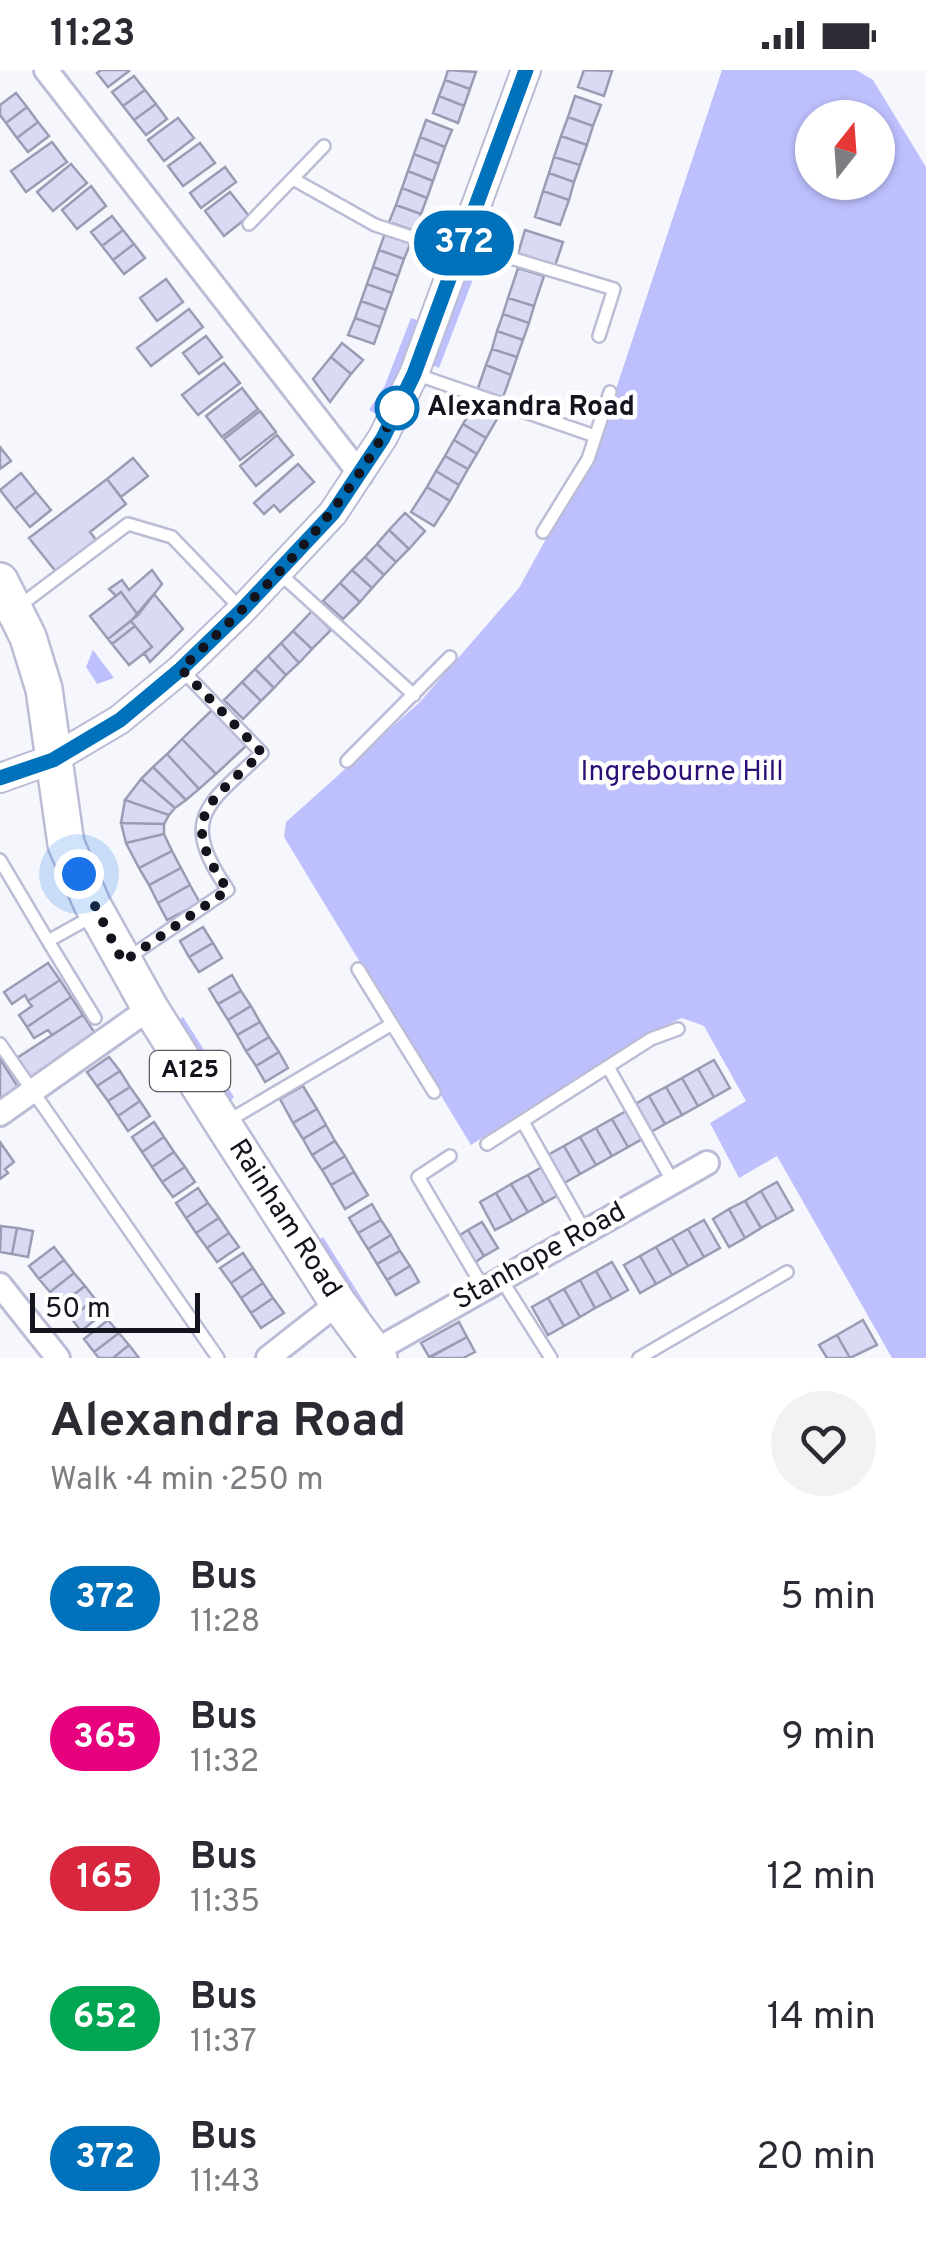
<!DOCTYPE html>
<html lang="en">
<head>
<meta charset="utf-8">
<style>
  body { margin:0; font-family:Overpass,sans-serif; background:#f2f2f3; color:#2b2b33; height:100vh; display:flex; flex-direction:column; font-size:38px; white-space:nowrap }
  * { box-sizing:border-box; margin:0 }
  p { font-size:32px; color:#7c7c81 }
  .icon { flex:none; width:55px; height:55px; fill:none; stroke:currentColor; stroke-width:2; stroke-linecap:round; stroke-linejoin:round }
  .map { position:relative; height:1288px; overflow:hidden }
  .side { display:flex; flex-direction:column; background:#fff; flex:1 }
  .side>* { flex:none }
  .badge { padding:0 20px; border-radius:32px; font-size:35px; line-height:65px }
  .needle { width:65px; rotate:17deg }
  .fabs { position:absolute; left:795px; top:30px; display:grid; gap:20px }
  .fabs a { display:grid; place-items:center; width:100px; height:100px; border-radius:50%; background:#fff; box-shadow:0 2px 8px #0004; font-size:50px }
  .scale { position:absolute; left:30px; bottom:25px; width:170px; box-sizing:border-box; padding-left:10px; border:5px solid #13141d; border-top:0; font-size:28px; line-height:35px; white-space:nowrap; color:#13141d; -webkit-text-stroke:8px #fff; paint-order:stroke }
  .you { position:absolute; width:50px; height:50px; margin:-25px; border:8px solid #fff; border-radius:50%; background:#1a73e8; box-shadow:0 0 0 15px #1a73e833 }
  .map>.badge { position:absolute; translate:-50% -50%; box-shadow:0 0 0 5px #fff }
  .round { display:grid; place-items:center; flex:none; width:105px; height:105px; border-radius:52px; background:#f2f2f3 }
  .overview { display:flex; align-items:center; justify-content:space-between; height:170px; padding:0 50px }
  h1 { font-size:48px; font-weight:700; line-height:75px }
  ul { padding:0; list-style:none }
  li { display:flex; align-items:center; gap:30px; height:140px; padding:0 50px }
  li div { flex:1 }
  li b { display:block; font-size:38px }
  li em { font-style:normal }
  li .badge { min-width:110px; font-weight:700; text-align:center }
  .status { display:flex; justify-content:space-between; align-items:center; height:70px; padding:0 50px; background:#fff; direction:ltr }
  .status svg { height:28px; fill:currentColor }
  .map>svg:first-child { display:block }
  .green { fill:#bdc0fd; fill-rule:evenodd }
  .building { fill:#d9daf4; stroke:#9a9cb4; stroke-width:2.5 }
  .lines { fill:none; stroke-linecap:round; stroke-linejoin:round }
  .service-casing { stroke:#bbbcd5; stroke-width:16 }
  .minor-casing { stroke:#bbbcd5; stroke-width:28 }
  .tertiary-casing { stroke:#bbbcd5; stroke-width:32 }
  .primary-casing { stroke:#bbbcd5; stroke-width:40 }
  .service { stroke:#fff; stroke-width:11 }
  .minor { stroke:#fff; stroke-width:22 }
  .tertiary { stroke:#fff; stroke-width:28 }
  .primary { stroke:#fff; stroke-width:35 }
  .line-casing { stroke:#fff; stroke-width:22 }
  .line { stroke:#0072bc; stroke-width:15 }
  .walk { stroke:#13141d; stroke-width:10; stroke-dasharray:0 18 }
  .stop-dot { fill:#fff; stroke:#0072bc; stroke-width:5 }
  .labels { text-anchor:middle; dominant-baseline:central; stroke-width:9; stroke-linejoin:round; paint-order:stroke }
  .shield { fill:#fff; stroke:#5a5a61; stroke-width:2.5 }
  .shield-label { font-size:25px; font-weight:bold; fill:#13141d }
  .stop-label { font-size:28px; font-weight:bold; fill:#13141d; stroke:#fff; text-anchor:start }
  .park-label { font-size:28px; fill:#290f76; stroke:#fff }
  .street-label { font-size:28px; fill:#13141d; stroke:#fff }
</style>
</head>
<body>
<div class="status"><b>11:23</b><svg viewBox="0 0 49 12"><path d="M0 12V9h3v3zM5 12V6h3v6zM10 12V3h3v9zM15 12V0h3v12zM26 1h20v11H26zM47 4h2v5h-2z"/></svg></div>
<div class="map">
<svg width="926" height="1288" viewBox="0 0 926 1288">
  <rect width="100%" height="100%" fill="#f6f7fc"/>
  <path class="green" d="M722,0H856L873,10L926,97V1288H892L777,1086L739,1108L710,1053L746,1031L704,956L682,948L648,963L471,1075L284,767L286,752L420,632L519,518L597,376ZM812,48H878V112H812Z
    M472,194L478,196L439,298L432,295Z
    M411,248L417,250L406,284L378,345L369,340L385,315Z
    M93,580L114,608L97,614L86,597Z
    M183,947L234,1027L231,1030L180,949Z
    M323,1167L369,1240L364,1243L318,1171Z"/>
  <path class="building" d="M101,0H128L129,1L108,17L97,3Z
    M448,0L476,2L470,19L445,10Z
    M584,0L612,1L604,26L578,17Z
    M134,6L145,20L123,36L112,22Z
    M445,10L470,19L464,36L439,26Z
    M145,20L156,34L134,50L123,36Z
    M16,23L27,37L6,53L0,45V35Z
    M439,26L464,36L458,53L433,43Z
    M575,26L601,35L593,56L568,47Z
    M156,34L167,49L146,65L134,50Z
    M27,37L38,52L17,68L6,53Z
    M568,47L593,56L587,75L561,66Z
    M178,48L194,68L164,91L148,70Z
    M426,50L452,60L445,77L420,67Z
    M38,52L49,66L28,82L17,68Z
    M561,66L587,75L580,95L554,87Z
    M420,67L445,77L439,94L414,84Z
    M52,72L67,92L26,122L11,101Z
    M200,73L215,93L183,116L168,96Z
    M414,84L439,94L433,111L408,101Z
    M554,87L580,95L574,112L549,103Z
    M71,94L87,113L53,141L37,122Z
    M225,97L236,112L201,138L190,123Z
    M408,101L433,111L427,128L402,118Z
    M549,103L574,112L569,130L543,121Z
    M91,116L106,136L77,159L62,140Z
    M402,118L427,128L421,144L396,135Z
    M543,121L569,130L560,155L535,147Z
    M230,122L249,146L224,166L205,141Z
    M396,135L421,144L415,161L389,152Z
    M112,146L123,160L102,176L91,162Z
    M123,160L134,174L113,190L102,176Z
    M525,160L563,172L554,199L517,187Z
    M385,163L411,172L404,189L379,180Z
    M134,174L145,188L124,204L113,190Z
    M379,180L404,189L398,206L373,197Z
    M373,197L398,206L392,223L367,214Z
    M518,198L544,206L534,236L508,228Z
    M166,209L183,232L157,251L140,228Z
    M367,214L392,223L386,240L361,231Z
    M508,228L534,236L529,253L503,244Z
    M361,231L386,240L380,257L355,248Z
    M189,239L203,257L151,296L137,278Z
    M503,244L529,253L523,270L497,261Z
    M355,248L380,257L374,274L348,265Z
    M497,261L523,270L517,287L492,279Z
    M206,266L222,287L199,304L183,283Z
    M342,273L363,290L351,304L331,287Z
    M492,279L517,287L511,305L486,295Z
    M331,287L351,304L330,332L313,309Z
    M224,293L240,313L198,345L182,325Z
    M486,295L511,305L502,330L477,321Z
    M242,318L258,339L222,367L206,346Z
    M477,331L500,344L486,368L463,354Z
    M260,341L276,362L240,390L224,369Z
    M463,354L486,368L477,384L454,370Z
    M277,365L293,385L256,416L240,396Z
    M454,370L477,384L468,399L445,386Z
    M0,377L11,391L0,399Z
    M445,386L468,399L459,415L436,401Z
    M133,388L148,406L121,427L107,409Z
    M298,394L314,412L280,442L274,435L264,444L254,433Z
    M436,401L459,415L450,431L427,417Z
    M21,403L36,422L15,439L0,420Z
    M107,409L126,434L90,462L97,471L57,503L29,468Z
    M427,417L450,431L434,456L411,442Z
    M36,422L51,440L30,457L15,439Z
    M405,443L425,461L409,479L389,460Z
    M389,460L409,479L396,492L377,474Z
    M377,474L396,492L384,505L365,487Z
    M365,487L384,505L372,518L352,500Z
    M152,500L162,514L138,545L121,522L116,526L109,519L122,510L129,520Z
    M352,500L372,518L360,532L340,513Z
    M340,513L360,532L343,549L323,531Z
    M121,522L138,545L108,569L90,546Z
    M154,524L183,559L150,592L144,583L152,577L131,551Z
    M312,541L331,560L312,579L293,561Z
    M131,551L135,556L112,574L108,569Z
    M135,556L152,577L129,595L112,574Z
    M293,561L312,579L299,593L281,573Z
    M281,573L299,593L286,605L268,586Z
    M268,586L286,605L274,618L255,599Z
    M255,599L274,618L261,631L242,612Z
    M242,612L261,631L243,649L224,630Z
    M212,640L247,675L216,704L182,669Z
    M182,669L216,704L199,719L167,684Z
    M167,684L199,719L186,730L153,697Z
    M153,697L186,730L175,738L141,709Z
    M141,709L175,738L169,745L125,730Z
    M125,730L169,745L164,754L121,753Z
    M121,753L164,754V764L126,773Z
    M164,764L172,781L139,798L126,773Z
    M172,781L181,798L149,815L139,798Z
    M181,798L190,815L158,833L149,815Z
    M190,815L200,833L167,850L158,833Z
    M203,857L213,873L189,887L180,871Z
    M213,873L222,888L199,902L189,887Z
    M48,893L60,910L28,931L25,925L12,934L4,922Z
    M232,905L241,921L218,934L209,919Z
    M60,910L71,927L27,957L19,945L32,936L28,931Z
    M241,921L251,936L228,950L218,934Z
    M71,927L83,945L52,965L48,960L34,968L27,957Z
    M251,936L260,952L237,965L228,950Z
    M83,945L96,965L31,1011L17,988Z
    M260,952L269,967L246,981L237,965Z
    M269,967L279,982L256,996L246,981Z
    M279,982L288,998L265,1012L256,996Z
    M109,987L120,1001L97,1016L87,1002Z
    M0,989L18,1017L0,1029Z
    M714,990L730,1018L714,1027L698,999Z
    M698,999L714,1027L698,1036L682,1008Z
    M120,1001L130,1017L108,1031L97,1016Z
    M682,1008L698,1036L682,1045L666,1017Z
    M303,1016L317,1039L293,1053L280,1029Z
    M130,1017L140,1031L118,1046L108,1031Z
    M666,1017L682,1045L665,1054L649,1026Z
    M649,1026L665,1054L649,1063L634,1035Z
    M140,1031L150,1046L128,1061L118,1046Z
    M317,1039L326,1055L303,1069L293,1053Z
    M628,1040L644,1068L628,1077L612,1049Z
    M612,1049L628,1077L612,1086L596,1058Z
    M154,1052L164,1067L142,1082L132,1067Z
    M326,1055L335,1071L312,1085L303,1069Z
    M596,1058L612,1086L596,1095L580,1067Z
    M164,1067L174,1082L152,1097L142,1082Z
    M580,1067L596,1095L580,1104L564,1076Z
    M335,1071L345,1086L322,1100L312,1085Z
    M0,1072L14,1092L5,1099L8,1103L0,1109Z
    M564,1076L580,1104L564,1113L548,1085Z
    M174,1082L185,1097L162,1112L152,1097Z
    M345,1086L354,1102L331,1115L322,1100Z
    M544,1096L560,1124L544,1133L528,1105Z
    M185,1097L195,1112L173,1127L162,1112Z
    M354,1102L368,1125L345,1139L331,1115Z
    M528,1105L544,1133L528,1142L511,1114Z
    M777,1112L793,1140L777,1149L761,1121Z
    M511,1114L528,1142L512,1151L496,1123Z
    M198,1118L208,1133L186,1148L176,1133Z
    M761,1121L777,1149L761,1158L745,1131Z
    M496,1123L512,1151L495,1160L480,1132Z
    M745,1131L761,1158L745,1168L729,1139Z
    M208,1133L219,1148L196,1163L186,1148Z
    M372,1134L381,1150L358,1163L349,1148Z
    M729,1139L745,1168L729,1177L713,1149Z
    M219,1148L229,1163L207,1178L196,1163Z
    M381,1150L391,1165L368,1179L358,1163Z
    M704,1150L720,1178L704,1187L688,1159Z
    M482,1152L498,1178L484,1186L468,1160Z
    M1,1156L17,1158L12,1184L0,1182Z
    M17,1158L33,1161L28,1187L12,1184Z
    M688,1159L704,1187L688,1196L672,1168Z
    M468,1160L484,1186L473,1194L457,1167Z
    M229,1163L239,1177L217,1192L207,1178Z
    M391,1165L400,1181L377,1194L368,1179Z
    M672,1168L688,1196L672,1205L656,1177Z
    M54,1177L64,1190L39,1209L29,1196Z
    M656,1177L672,1205L656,1214L640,1186Z
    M400,1181L410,1196L387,1210L377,1194Z
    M243,1183L253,1198L231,1213L220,1198Z
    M640,1186L656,1214L640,1223L624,1195Z
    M64,1190L74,1203L50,1222L39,1209Z
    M612,1192L628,1220L612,1229L596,1201Z
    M410,1196L419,1212L396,1225L387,1210Z
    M253,1198L263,1213L241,1228L231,1213Z
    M596,1201L612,1229L595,1238L580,1210Z
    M74,1203L85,1216L60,1235L50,1222Z
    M580,1210L595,1238L580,1247L564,1219Z
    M263,1213L273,1228L251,1243L241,1228Z
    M85,1216L95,1229L71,1248L60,1235Z
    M564,1219L580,1247L564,1256L548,1228Z
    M273,1228L284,1243L261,1258L251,1243Z
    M548,1228L564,1256L548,1265L532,1237Z
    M95,1229L105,1242L81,1261L71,1248Z
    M108,1250L119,1263L94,1282L84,1269Z
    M863,1250L877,1275L850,1288L837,1265Z
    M459,1252L467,1267L429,1287L421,1273Z
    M119,1263L129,1275L113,1288H99L94,1282Z
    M837,1265L850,1288H827L819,1275Z
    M467,1267L475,1282L463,1288H429Z
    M129,1275L139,1288H113Z"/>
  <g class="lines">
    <defs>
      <path id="service" d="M293,109L375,155L457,182
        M249,154L324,76
        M464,174L614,219L599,266
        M415,304L595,366
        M543,462L588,389L610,322
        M278,502L414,625
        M18,537L128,454L172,467L242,540
        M347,691L450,587
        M0,790L48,871L93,846
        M48,871L95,948
        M128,888L228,820C178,748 207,735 262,683L181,599
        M358,899L434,1022
        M0,974L218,1288
        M608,997L673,1112
        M228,1051L392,954
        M523,1052L585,1162
        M487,1074L651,969L678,959
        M450,1086L418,1107L484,1219
        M501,1209L551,1288
        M639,1288L787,1202"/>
      <path id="minor" d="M46,0L361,405
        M0,1044L150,938
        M0,1215L58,1288
        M373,1282L707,1093
        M268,1288L338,1233"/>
      <path id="tertiary" d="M0,708L53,689L119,650L181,599L242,540L333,443L383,367L414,304L526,0"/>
      <path id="primary" d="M0,511L28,567L44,619L66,774L92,834L150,938L223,1054L338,1233L379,1288"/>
    </defs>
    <use href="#service" class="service-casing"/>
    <use href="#minor" class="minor-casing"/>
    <use href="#tertiary" class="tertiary-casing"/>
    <use href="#primary" class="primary-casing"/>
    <use href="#service" class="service"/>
    <use href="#minor" class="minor"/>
    <use href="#tertiary" class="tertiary"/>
    <use href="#primary" class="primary"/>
  </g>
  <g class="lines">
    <defs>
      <path id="line" d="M0,708L53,690L120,650L181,599L242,540L333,443L383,368L414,304L526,0"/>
    </defs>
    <use href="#line" class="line-casing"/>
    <use href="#line" class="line"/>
    <path class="walk" d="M79,804L123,892L228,820C178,748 206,735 262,683L181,599C264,519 348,441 398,336L397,338"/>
  </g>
  <circle class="stop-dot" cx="397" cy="338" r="20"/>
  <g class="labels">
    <rect class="shield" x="150" y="981" width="80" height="40" rx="8"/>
    <g class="shield-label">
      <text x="190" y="1001">A125</text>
    </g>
    <g class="stop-label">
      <text x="427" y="338">Alexandra Road</text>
    </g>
    <g class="park-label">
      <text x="682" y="703">Ingrebourne Hill</text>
    </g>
    <g class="street-label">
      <text transform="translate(284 1149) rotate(57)">Rainham Road</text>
      <text transform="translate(540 1187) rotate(-29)">Stanhope Road</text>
    </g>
  </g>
</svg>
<div class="fabs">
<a><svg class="needle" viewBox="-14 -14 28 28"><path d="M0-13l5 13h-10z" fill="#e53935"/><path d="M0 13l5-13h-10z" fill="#7c7c81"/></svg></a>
</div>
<div class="scale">50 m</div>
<div class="you" style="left:79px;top:804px"></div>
<b class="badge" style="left:464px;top:173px;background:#0072bc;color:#fff">372</b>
</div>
<section class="side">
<div class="overview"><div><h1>Alexandra Road</h1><p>Walk · 4 min · 250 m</p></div><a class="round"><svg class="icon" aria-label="heart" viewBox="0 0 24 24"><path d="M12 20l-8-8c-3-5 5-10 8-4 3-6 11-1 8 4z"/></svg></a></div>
<ul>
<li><span class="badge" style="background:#0072bc;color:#fff">372</span><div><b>Bus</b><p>11:28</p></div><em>5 min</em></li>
<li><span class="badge" style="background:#e6007e;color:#fff">365</span><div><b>Bus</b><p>11:32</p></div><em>9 min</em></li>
<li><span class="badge" style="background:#d7263d;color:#fff">165</span><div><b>Bus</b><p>11:35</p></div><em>12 min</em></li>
<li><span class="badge" style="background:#00a651;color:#fff">652</span><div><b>Bus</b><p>11:37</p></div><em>14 min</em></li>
<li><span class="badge" style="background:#0072bc;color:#fff">372</span><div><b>Bus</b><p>11:43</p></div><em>20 min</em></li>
</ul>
</section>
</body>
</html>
